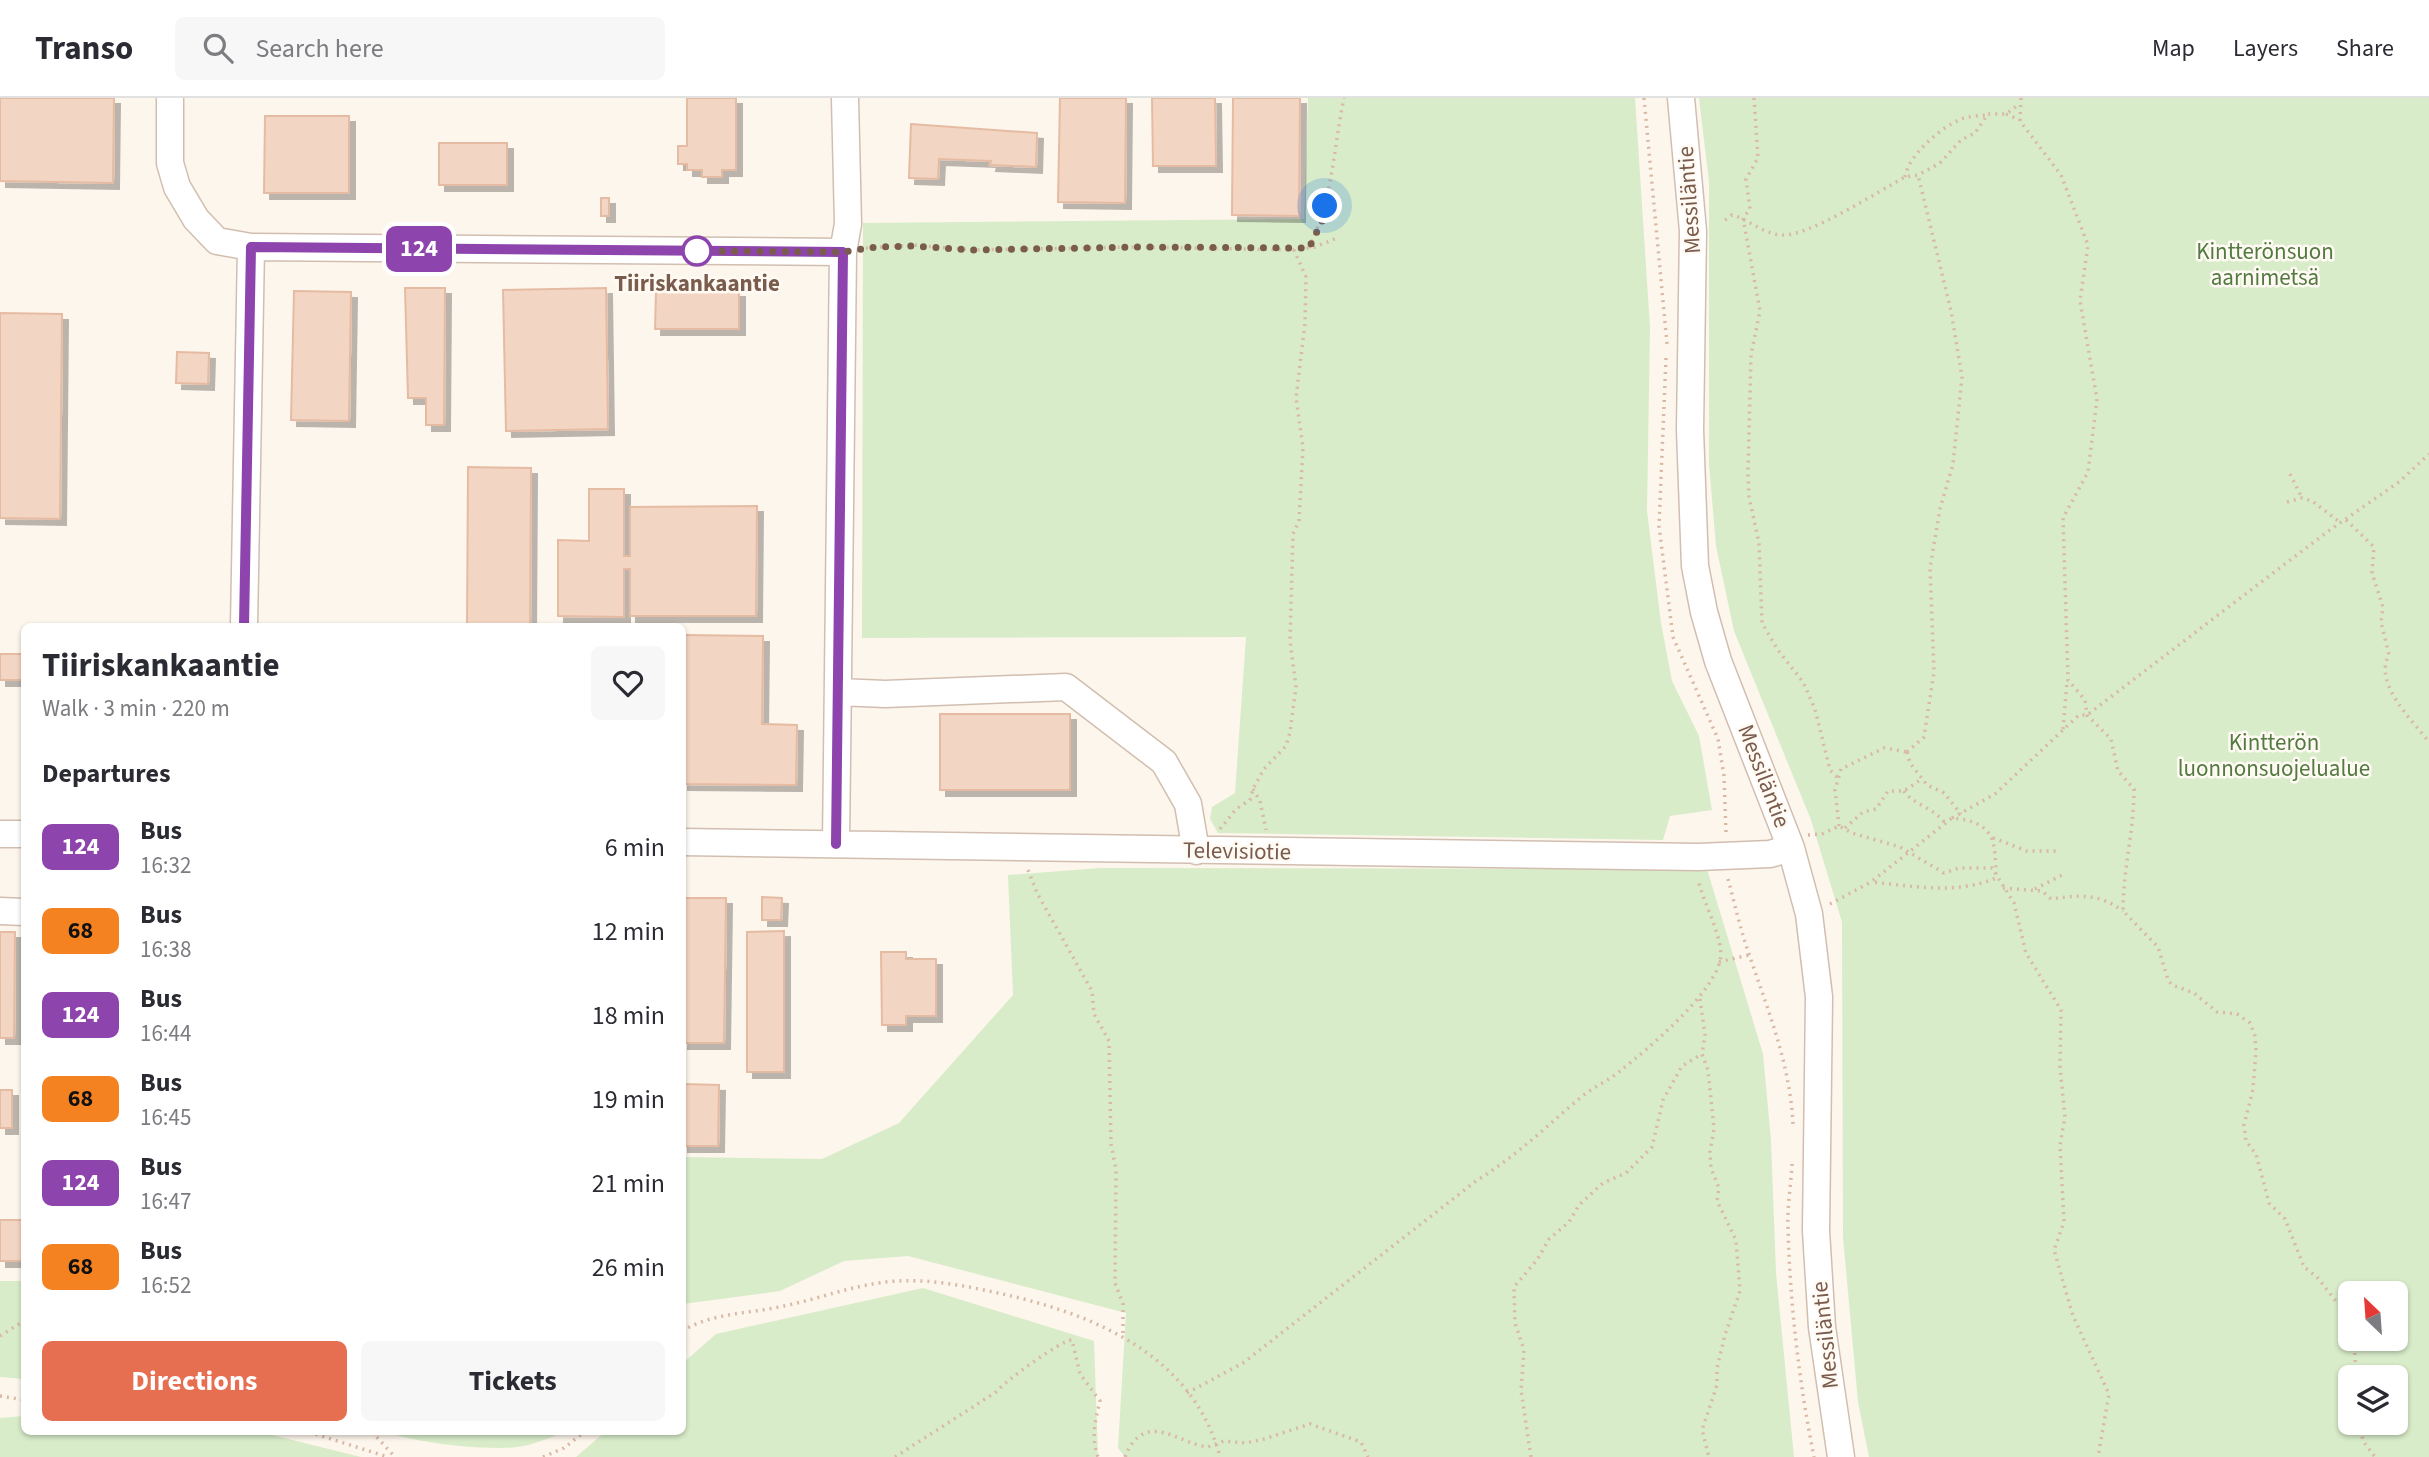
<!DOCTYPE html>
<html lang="en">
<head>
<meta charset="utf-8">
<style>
  body { margin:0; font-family:"Source Sans 3",sans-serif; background:#f7f7f7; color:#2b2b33; height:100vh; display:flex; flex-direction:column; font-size:26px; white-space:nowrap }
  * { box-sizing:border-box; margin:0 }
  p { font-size:23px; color:#7c7c81 }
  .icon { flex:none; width:38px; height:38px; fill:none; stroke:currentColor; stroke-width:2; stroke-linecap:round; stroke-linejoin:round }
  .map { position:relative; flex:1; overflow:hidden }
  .drawer { position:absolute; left:21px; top:525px; width:665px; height:812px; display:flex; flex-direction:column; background:#fff; border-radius:10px; box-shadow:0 2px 5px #0004 }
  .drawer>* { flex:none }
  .badge { padding:0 14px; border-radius:10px; font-size:24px; line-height:46px }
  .needle { width:46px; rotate:335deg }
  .fabs { position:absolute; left:2338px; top:1183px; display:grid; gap:14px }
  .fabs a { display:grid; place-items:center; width:70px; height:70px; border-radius:10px; background:#fff; box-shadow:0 2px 5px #0004; font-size:35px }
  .you { position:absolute; width:35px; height:35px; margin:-18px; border:5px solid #fff; border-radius:50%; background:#1a73e8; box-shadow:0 0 0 10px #1a73e833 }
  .map>.badge { position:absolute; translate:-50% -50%; box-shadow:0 0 0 4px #fff }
  h2 { padding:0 21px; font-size:26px; line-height:63px }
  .round { display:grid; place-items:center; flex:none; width:74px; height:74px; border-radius:10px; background:#f7f7f7 }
  .overview { display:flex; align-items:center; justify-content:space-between; height:119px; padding:0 21px }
  h1 { font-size:33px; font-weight:700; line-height:52px }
  .primary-button { display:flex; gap:14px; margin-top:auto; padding:14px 21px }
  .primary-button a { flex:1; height:80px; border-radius:10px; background:#e76f51; color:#fff; font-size:28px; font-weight:700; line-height:80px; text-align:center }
  .primary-button a+a { background:#f7f7f7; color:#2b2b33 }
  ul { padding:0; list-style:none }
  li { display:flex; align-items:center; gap:21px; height:84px; padding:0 21px }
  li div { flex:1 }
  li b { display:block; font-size:26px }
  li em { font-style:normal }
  li .badge { min-width:77px; font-weight:700; text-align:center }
  header { display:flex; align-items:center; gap:42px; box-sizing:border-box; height:98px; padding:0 35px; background:#fff; border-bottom:2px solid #e1e1e2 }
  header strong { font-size:33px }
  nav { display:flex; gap:38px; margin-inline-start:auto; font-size:24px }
  .search { width:490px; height:63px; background:#f7f7f7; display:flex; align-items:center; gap:18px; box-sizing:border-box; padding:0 24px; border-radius:10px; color:#7c7c81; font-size:26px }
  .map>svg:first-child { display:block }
  .green { fill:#d8ecc9; fill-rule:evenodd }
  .building { fill:#f3d5c3; stroke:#e6bba3; stroke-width:2; filter:url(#shadow) }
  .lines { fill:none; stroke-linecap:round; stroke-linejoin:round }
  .minor-casing { stroke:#d1beb0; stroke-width:29 }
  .path { stroke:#d9b8a5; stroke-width:3.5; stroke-dasharray:2 5; stroke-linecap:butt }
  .minor { stroke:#fff; stroke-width:26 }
  .line-casing { stroke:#fff; stroke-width:16 }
  .line { stroke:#8e44ad; stroke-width:10 }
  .walk { stroke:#7a5c4d; stroke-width:7; stroke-dasharray:0 12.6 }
  .stop-dot { fill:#fff; stroke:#8e44ad; stroke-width:3.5 }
  .labels { text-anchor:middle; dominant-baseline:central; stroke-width:5; stroke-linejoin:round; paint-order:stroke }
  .street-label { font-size:23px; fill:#7a5c4d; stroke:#fffaf3 }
  .park-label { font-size:23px; fill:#537a41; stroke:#fffaf3 }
  .stop-label { font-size:23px; font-weight:bold; fill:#7a5c4d; stroke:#fffaf3 }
</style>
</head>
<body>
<header>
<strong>Transo</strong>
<div class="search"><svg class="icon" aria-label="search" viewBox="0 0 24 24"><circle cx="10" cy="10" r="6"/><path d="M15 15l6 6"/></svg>Search here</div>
<nav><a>Map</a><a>Layers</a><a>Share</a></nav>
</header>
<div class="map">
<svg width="2429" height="1359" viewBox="0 0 2429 1359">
  <defs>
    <filter id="shadow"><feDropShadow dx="6" dy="6" stdDeviation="0" flood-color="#0004"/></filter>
  </defs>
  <rect width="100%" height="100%" fill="#fdf6ec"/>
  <path class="green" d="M1308,0H1635L1650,229L1647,413L1661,525L1672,583L1699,638L1712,712L1670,718L1663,742L1218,735L1210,721L1212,709L1235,695L1246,539L862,540L863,125L1304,121Z
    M1699,0H2429V1359H1869L1858,1304L1843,1139L1842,824L1811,722L1734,533L1716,448L1709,366V84ZM2350,1195H2396V1241H2350ZM2350,1279H2396V1325H2350Z
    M1100,770L1707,771L1763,956L1771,1042L1776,1175L1794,1359H1125L1118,1350L1126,1215L908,1158L844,1163L780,1193L683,1206L682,1059L822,1061L899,1025L1013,897L1008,777Z
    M0,1183H24V1281L0,1279Z
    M923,1190L1094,1243L1098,1359H576L605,1334H682L683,1265L716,1236Z
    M24,1318V1334H260L361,1359H0V1320Z
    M387,1334H566C553,1338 538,1345 524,1348C495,1354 414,1345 387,1334Z"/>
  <path class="building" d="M0,0H114L113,85L0,83Z
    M687,0H736V72H722V79H702V72H687V66H678V48H687Z
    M1060,0H1126L1125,105L1058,104Z
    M1152,0H1215L1216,68H1153Z
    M1233,0H1300L1299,118L1232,117Z
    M265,18H349V95H264Z
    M911,26L1037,35L1036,69L990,67L991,63L939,61L938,81L909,80Z
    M439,45H507V87H439Z
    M601,100H609V118H601Z
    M405,190H445L444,327H426V300H408Z
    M606,190L608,331L506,333L503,192Z
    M294,193L351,194L349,323L291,322Z
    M656,193H739V231H655Z
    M0,215L62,216L60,421L0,420Z
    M177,254L209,255L208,286L176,285Z
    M468,369L531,370L530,528H467Z
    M589,391H624V458H630V409L757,408L756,518H630V471H624V519L558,518V442L589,443Z
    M684,537L763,538L762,626L797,627L796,687L682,686Z
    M0,556H24V582H0Z
    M940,616H1070V692H940Z
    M762,799L782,800L781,822H762Z
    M682,800H726L724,945H682L685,857H682Z
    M784,833V974H747V834Z
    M0,834H15L14,940H0Z
    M881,854H906V861H936V918H906V927H882Z
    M682,986L719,987L718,1048H682Z
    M0,992H12V1030H0Z
    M0,1122H24V1163H0Z"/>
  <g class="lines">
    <defs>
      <path id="minor" d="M170,0V65L177,89L196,121L217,143L251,149
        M1681,0L1693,133L1690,332L1695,468L1704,514L1718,563L1791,750L1809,816L1819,899L1816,1133L1822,1229L1841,1359
        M843,154L848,126L845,0
        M244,528L251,149L843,154L836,746
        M839,594L885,596L1066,589L1164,664L1188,706L1196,753
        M0,736H24
        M682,744L1698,759L1770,756L1791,750
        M0,813L24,814"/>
    </defs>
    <use href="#minor" class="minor-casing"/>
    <path class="path" d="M1644,0L1667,246
      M1754,0L1758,60L1746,81L1750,111L1743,120L1760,213L1751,257L1748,374L1749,399L1759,445L1762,525L1778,552L1803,584L1815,611L1830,672L1838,680
      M2021,0L2020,23L2061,77L2088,147L2080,203L2097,301L2088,374L2063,420L2068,582L2085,602L2087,617L2111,641L2118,673L2134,691C2134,733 2123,772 2123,813L2158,849L2168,882L2172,887L2194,895L2217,914L2237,916L2250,925L2255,938L2256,954L2253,991L2244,1027L2246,1043L2256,1056L2269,1105L2285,1121L2304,1169L2317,1179L2339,1207L2350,1227
      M2006,16L2020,22
      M1905,79C1908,58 1939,31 1959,22C1967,18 1978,18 1987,17
      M1725,122L1732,117C1750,122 1763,136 1782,137C1808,139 1879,93 1905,79L1918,77L1940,65L1961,42L1975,35L1988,16H2006L2018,7
      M866,150L914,147L971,152L1139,149L1294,152L1315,149L1337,140
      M1309,150C1333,99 1333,53 1344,0
      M1666,260L1659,428L1673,539L1718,641L1724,678L1726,735
      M2290,376L2302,400
      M2287,404L2302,400L2312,403L2341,425
      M2346,422L2374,449L2372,475L2383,509L2381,524L2389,557C2373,585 2412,622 2429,644
      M2063,631L2067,584
      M1907,654L1924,639L1934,574L1930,470L1940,411L1953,366L1962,279L1951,213L1918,77
      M1907,654L1910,665L1927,687L1944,695L1961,716
      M1253,691L1260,703L1266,732
      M1904,693C1911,705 1934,710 1945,725
      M1952,720L1995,696L2079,617H2087L2327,434L2399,384L2429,356
      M1839,728L1835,692L1841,671L1884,650L1907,654
      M1845,730L1863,714L1876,711L1888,693H1904L1923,680
      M1220,731L1236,711L1250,702L1253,691L1264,671L1286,648L1290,634L1296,589L1290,543L1293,436L1299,423L1303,349L1296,300L1305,225L1306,179L1294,152
      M1808,737L1822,736L1839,728L1852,735L1900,749L1944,775L1959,770H1992L2014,805L2026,855L2061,912L2060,969L2065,1019L2060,1047L2064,1124L2054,1152L2073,1218L2109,1296L2098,1359
      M1993,740L2027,753H2057
      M1028,772L1037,795L1092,893L1094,916L1109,943L1111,1046L1116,1072L1115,1185L1123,1206V1237
      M1728,781C1735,807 1741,834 1750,859C1769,915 1790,967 1793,1026
      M2003,790L2042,793L2051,801C2080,797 2098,795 2123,813
      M2035,791L2066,775
      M1830,806L1871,784L1952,720C1996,724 1995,743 1996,780C1956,797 1913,788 1871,784
      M1719,864L1749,857
      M1700,901L1705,937L1702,956L1708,972L1714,1031L1710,1054L1711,1070L1719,1090L1717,1103L1736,1142L1740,1193L1725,1237L1717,1270V1287L1702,1332L1709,1359
      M1792,1066C1791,1087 1787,1109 1788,1130C1790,1206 1799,1284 1814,1359
      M682,1233C714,1214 749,1216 784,1208C823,1200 858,1185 898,1183C931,1181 966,1188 998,1195C1091,1215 1193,1256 1220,1359
      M0,1238L24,1223
      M2354,1241L2356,1279
      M1187,1295L1243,1265L1476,1083C1515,1059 1546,1029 1580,1000C1593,989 1608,983 1620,973C1649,950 1711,898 1720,863C1725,842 1703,805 1698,781
      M0,1298L24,1302
      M2360,1325L2363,1343L2375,1359
      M309,1334L388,1359
      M372,1334L395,1359
      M543,1359L564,1350L584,1334
      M895,1359L996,1294C1004,1284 1061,1242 1072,1242L1080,1276L1100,1303C1095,1323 1091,1339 1098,1359
      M1125,1359C1145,1310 1178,1346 1208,1349L1224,1343L1246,1345L1264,1341L1310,1326L1361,1344L1368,1359
      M1531,1359L1521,1292L1524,1252L1515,1225L1514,1189L1537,1162L1549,1141L1569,1124L1579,1107L1603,1085L1626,1075L1652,1049L1663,1002L1682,968L1702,956"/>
    <use href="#minor" class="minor"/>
  </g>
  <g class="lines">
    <defs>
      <path id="line" d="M244,528L251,149L843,154L836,746"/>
    </defs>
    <use href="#line" class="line-casing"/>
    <use href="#line" class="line"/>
    <path class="walk" d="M697,153L843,154L876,149L914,148L971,152L1139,149L1309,150L1324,119L1325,108"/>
  </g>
  <circle class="stop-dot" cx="697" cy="153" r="14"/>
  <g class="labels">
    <g class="street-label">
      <text transform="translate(1689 102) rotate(-94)">Messiläntie</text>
      <text transform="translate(1764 678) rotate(69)">Messiläntie</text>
      <text transform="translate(1237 753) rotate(1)">Televisiotie</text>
      <text transform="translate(1825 1237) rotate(-96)">Messiläntie</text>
    </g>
    <g class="park-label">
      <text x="2265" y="153">Kintterönsuon<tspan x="2265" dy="26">aarnimetsä</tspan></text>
      <text x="2274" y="644">Kintterön<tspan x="2274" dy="26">luonnonsuojelualue</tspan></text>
    </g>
    <g class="stop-label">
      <text x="697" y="185">Tiiriskankaantie</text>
    </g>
  </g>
</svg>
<div class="fabs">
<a><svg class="needle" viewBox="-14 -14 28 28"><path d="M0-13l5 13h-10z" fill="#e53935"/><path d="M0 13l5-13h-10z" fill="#7c7c81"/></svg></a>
<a><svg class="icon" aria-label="layers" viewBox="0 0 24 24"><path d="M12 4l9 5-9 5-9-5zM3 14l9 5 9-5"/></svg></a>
</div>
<div class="you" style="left:1325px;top:108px"></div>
<b class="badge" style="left:419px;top:151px;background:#8e44ad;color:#fff">124</b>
<section class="drawer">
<div class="overview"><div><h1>Tiiriskankaantie</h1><p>Walk · 3 min · 220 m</p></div><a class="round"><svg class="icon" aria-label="heart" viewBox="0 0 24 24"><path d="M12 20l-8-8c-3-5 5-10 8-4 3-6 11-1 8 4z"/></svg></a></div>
<h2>Departures</h2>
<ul>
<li><span class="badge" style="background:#8e44ad;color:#fff">124</span><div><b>Bus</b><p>16:32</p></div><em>6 min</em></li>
<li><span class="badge" style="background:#f58220;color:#111">68</span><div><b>Bus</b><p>16:38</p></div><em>12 min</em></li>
<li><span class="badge" style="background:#8e44ad;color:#fff">124</span><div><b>Bus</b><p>16:44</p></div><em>18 min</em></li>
<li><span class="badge" style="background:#f58220;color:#111">68</span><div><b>Bus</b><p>16:45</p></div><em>19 min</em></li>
<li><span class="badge" style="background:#8e44ad;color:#fff">124</span><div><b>Bus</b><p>16:47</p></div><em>21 min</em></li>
<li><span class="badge" style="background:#f58220;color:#111">68</span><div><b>Bus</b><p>16:52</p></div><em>26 min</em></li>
</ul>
<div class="primary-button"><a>Directions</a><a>Tickets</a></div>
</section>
</div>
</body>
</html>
